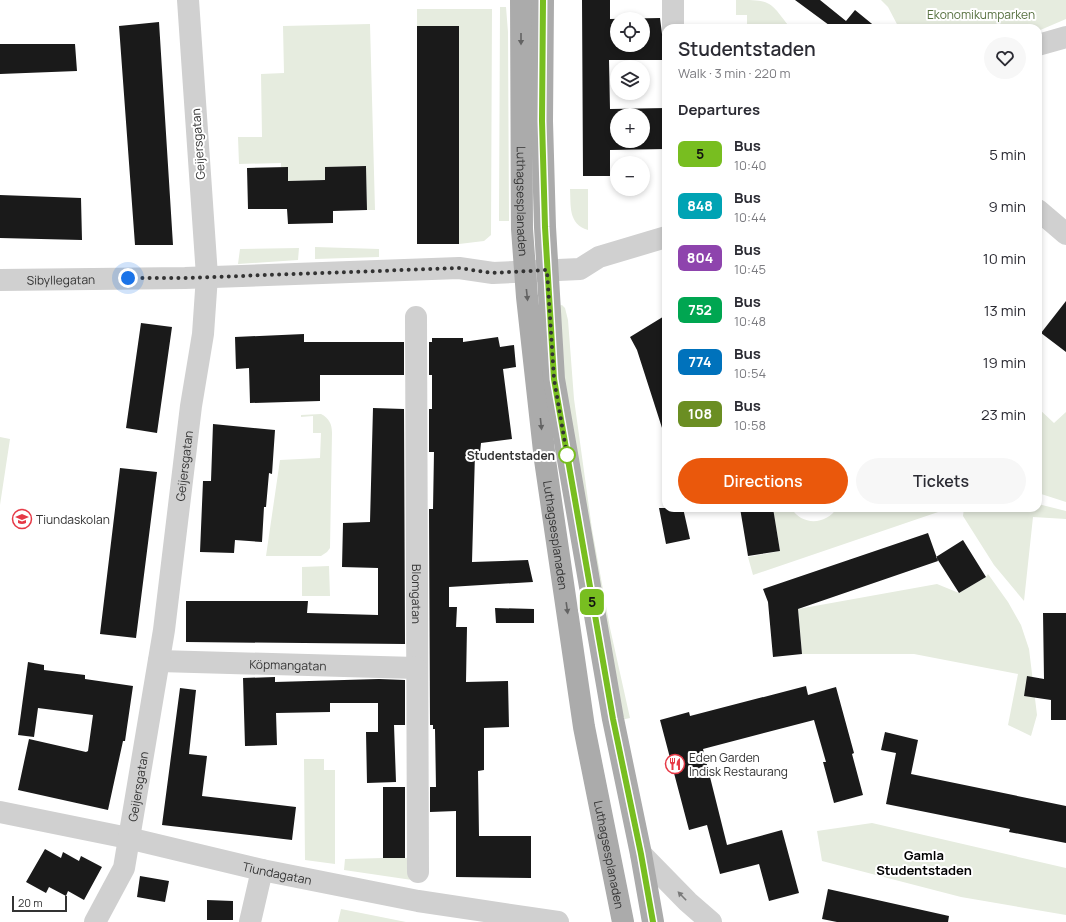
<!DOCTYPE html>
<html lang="en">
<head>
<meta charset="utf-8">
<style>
  body { margin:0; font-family:Manrope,sans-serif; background:#f7f7f7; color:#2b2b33; height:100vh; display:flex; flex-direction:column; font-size:15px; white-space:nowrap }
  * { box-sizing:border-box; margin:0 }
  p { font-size:13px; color:#7c7c81 }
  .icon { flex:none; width:22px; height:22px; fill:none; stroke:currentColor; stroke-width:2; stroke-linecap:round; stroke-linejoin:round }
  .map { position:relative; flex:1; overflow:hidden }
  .drawer { position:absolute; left:662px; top:24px; width:380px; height:488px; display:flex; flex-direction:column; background:#fff; border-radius:12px; box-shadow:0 2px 6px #0003 }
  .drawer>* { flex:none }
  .badge { padding:0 8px; border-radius:6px; font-size:14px; line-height:26px }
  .buttons { position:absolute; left:610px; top:12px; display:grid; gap:8px }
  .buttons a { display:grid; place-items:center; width:40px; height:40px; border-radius:50%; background:#fff; box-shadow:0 2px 6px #0003; font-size:20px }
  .scale { position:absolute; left:12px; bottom:10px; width:55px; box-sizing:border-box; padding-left:4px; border:2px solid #333; border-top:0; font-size:11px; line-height:14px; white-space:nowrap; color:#333; -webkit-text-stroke:3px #fff; paint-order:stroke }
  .you { position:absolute; width:20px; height:20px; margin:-10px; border:3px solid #fff; border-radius:50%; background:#1a73e8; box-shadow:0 0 0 6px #1a73e833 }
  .map>.badge { position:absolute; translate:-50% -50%; box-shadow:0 0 0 2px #fff }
  h2 { padding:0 16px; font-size:15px; line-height:36px }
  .round { display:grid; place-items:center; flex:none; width:42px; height:42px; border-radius:21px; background:#f7f7f7 }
  .headline { display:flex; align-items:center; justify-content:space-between; height:68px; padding:0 16px }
  h1 { font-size:19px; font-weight:600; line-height:30px }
  .button { display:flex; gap:8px; margin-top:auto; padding:8px 16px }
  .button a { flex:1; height:46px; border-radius:24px; background:#ea580c; color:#fff; font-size:16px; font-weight:600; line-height:46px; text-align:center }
  .button a+a { background:#f7f7f7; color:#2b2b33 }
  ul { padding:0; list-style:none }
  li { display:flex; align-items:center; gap:12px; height:52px; padding:0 16px }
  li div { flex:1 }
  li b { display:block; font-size:15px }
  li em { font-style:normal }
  li .badge { min-width:44px; font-weight:700; text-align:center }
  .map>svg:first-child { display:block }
  .green { fill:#e6ecdf }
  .building { fill:#1a1a1a; fill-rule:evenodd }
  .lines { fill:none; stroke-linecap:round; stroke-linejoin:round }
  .minor { stroke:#d0d0d0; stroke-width:22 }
  .major { stroke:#ababab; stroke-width:22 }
  .oneway { fill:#636363 }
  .oneway2 { fill:#7a7a7a }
  .line-casing { stroke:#fff; stroke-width:9 }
  .line { stroke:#78be20; stroke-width:6 }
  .walk { stroke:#333; stroke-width:4; stroke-dasharray:0 7.2 }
  .stop-dot { fill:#fff; stroke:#78be20; stroke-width:2 }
  .labels { text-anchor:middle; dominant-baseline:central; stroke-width:4; stroke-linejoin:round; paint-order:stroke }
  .park-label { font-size:12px; fill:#56703f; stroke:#fff }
  .street-label { font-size:12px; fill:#333; stroke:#fff }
  .stop-label { font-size:12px; font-weight:bold; fill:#333; stroke:#fff; text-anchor:end }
  .poi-label { font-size:12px; fill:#333; stroke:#fff; text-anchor:start }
  .neighbourhood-label { font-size:13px; font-weight:bold; fill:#000; stroke:#fff }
</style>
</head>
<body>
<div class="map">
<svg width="1066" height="922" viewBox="0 0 1066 922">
  <rect width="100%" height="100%" fill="#fff"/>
  <path class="green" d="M736,0C770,0 769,0 788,25L786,28H747V15H736Z
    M881,0H1066V19L1038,31V28H899L888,7Z
    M500,7H506L508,32L509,221H499Z
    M417,9H492L491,235L484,241L459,244V26H417Z
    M370,24L375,210H367L366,166L325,167V180L288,181V168H281V163L239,164L238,137H262L261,74L284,73L283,26Z
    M570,189H588V230C568,224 571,206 570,189Z
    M315,247L379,249V257L315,259Z
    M299,248L298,260L238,264L240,249Z
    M562,305L565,308L568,320L574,399L592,529L610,628L630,718L621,720L567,406L558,306Z
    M1038,408L1054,423L1066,412V502L1038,493Z
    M321,414C329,418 332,424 332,433L330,548L327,552L321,556H266L280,460L320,458L321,433H313V416L301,417V415Z
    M0,437L10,439L0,505Z
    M1038,504L1066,511V519L1033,517L1024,601L994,565L963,516L964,508H1038Z
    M773,508H791C802,526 826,525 837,508H946L944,510L753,575L748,557L780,551Z
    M329,566L330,596H302V567Z
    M988,574L1008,602L1021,625L1029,649L1037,715L1031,736L1008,725L1018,674L914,654H802L798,609L937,584L959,593L986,577Z
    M304,759H324V770H335V864L305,860Z
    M872,823L1066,868V915L961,897L822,861L817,831Z
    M383,858H414L412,880L344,870L345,859Z
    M341,909L406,922H338Z"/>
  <path class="building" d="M582,0H610V19L660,18L662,34L666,38V60H609L610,109L666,108V149L610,150V176H583ZM617,19H643V45H617ZM617,115H643V141H617Z
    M795,0H820L846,21L855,10L877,28H833Z
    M159,22L173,245H135L119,26Z
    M417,26H459V244H417Z
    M0,44H75L77,71L0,74Z
    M366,166L367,210L333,211V223L288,224L287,209H248L247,168L288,167V181L325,180V167Z
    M0,195L81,198L82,240L0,238Z
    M1066,301V352L1041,333Z
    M666,315V430L663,431L637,350L630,337Z
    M141,323L172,327L157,433L126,428Z
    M304,334V342H404V375H320V401L250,403L249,368L236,369L235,337Z
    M498,337L500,347L514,345L516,367L503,369L512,439L481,443L480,453H475L472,562L528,560L533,582L449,587V607H457L456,627H467L466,682L508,681L509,727L484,728V770L478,771L479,836H531V878L456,877V811L430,812V787H436L435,729H433V725H430L429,509H433L434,452H429V409H432V375H429V342H432V338H463V342Z
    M373,408L404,409L405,644L186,642V601H308L307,613L378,615V568L342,567L343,523L370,522Z
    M213,424L275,430L272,474L269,473L266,507H264L262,542L235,540L234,553L200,552L203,481H211Z
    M120,468L157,472L136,638L100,634Z
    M659,508H683L690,539L666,544Z
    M740,508H773L780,551L748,556Z
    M928,533L938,561L798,609L802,654L773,657L768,602L763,589Z
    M963,540L986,577L959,593L936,557Z
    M495,608L534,609V623H496Z
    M1043,613H1066V720H1051V700L1024,696L1027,676L1044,679Z
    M28,662L44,665V670L85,675V679L133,686L125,741H123L108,810L18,790L29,739L86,752L88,751L93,715L38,708L34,737L18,735Z
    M275,677V682L379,679L405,680V725H394L396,782L367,783L366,732H378V703H330V712L276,713L277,745L245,746L243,678Z
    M806,686L808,695L836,687L854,753L852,754L863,795L834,803L823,762H826L814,720L703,749L727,845L782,830L799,893L769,901L759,864L720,874L707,825L689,830L660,720L689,712L690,716Z
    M180,688L196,690L189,754L207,756L202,796L296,807L292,840L162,825Z
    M885,732L918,740L911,774L1066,806V843L1009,832L1010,829L886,804L896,753L881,750Z
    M383,787H405V858H383Z
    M45,849L61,858L63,852L79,861L81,856L102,867L84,900L68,891L66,896L49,887L46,893L26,882Z
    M140,876L169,881L165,902L137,897Z
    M828,889L949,916L948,922H837L822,919Z
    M207,900L233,901V920H207Z"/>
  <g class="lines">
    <g class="minor">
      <path d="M673,28V0"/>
      <path d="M1038,45L1066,37"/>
      <path d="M1038,210L1066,234"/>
      <path id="s1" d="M0,280L185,278L459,268L493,273L580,269L599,257L666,237"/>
      <path id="s2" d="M416,317L418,872"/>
      <path id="s3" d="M159,661L416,668"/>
      <path id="s4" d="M0,812L128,838L262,870L418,901L558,922"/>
      <path d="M641,854L688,902L711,922"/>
      <path id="s5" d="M95,922L124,868L164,630L191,406L203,334L207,276L188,0"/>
      <path d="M250,922L262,870"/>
    </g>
    <g class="major">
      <path id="s6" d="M521,0L522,229L527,297L545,460L584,727L623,922"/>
      <path d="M543,0L542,121L545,227L554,379L613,719L641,854L653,922"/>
    </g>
  </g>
  <defs><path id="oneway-solid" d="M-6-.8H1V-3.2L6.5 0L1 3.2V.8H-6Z"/></defs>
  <g class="oneway">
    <use href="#oneway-solid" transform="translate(521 39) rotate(90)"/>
    <use href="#oneway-solid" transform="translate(527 295) rotate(84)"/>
    <use href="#oneway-solid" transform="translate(541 424) rotate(84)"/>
    <use href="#oneway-solid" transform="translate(567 608) rotate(82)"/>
  </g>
  <use class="oneway2" href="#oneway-solid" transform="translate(682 896) rotate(-134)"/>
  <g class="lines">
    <defs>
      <path id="line" d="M543,0L542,121L545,227L554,379L613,719L641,854L653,922"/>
    </defs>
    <use href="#line" class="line-casing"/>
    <use href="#line" class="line"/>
    <path class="walk" d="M128,278H185L459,268L492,273L547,270L554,379L567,455"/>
  </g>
  <defs>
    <symbol id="school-ring" viewBox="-11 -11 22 22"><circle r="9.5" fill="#fff" stroke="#e63946" stroke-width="1.5"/><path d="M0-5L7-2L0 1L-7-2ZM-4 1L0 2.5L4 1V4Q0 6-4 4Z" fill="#e63946"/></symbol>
    <symbol id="restaurant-ring" viewBox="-11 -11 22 22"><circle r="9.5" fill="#fff" stroke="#e63946" stroke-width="1.5"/><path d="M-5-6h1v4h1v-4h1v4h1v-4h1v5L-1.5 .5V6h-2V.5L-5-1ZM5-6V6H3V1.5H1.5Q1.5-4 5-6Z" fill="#e63946"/></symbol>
  </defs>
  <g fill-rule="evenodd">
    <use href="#school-ring" x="11" y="508" width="22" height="22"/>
    <use href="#restaurant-ring" x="664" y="753" width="22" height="22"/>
  </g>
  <circle class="stop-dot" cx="567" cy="455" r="8"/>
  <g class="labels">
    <g class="park-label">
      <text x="981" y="14">Ekonomikumparken</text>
    </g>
    <g class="street-label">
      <text transform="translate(198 144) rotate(-94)">Geijersgatan</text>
      <text stroke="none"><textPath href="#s6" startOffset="201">Luthagsesplanaden</textPath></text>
      <text stroke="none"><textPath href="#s1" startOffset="61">Sibyllegatan</textPath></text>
      <text stroke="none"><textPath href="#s5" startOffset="468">Geijersgatan</textPath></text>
      <text stroke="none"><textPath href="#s6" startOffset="537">Luthagsesplanaden</textPath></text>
      <text stroke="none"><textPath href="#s2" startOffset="277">Blomgatan</textPath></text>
      <text stroke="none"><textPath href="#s3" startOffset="129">Köpmangatan</textPath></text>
      <text stroke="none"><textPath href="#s5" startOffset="144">Geijersgatan</textPath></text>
      <text stroke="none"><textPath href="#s6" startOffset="861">Luthagsesplanaden</textPath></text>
      <text stroke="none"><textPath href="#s4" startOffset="284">Tiundagatan</textPath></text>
    </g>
    <g class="stop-label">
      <text x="555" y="455">Studentstaden</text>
    </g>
    <g class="poi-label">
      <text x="36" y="519">Tiundaskolan</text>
      <text x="689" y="757">Eden Garden<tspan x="689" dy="14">Indisk Restaurang</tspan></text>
    </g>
    <g class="neighbourhood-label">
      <text x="924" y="855">Gamla<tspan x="924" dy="15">Studentstaden</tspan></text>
    </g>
  </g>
</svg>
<div class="buttons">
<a><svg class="icon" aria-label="locate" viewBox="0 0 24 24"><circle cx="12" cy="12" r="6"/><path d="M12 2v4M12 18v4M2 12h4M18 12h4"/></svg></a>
<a><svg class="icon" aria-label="layers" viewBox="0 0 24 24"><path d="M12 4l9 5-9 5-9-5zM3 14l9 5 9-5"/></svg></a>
<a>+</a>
<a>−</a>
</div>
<div class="scale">20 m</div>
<div class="you" style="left:128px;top:278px"></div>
<b class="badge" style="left:592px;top:602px;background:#78be20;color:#111">5</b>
<section class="drawer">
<div class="headline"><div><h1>Studentstaden</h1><p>Walk · 3 min · 220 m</p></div><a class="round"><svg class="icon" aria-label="heart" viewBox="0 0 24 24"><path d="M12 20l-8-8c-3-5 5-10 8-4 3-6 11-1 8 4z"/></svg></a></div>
<h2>Departures</h2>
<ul>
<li><span class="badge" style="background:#78be20;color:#111">5</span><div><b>Bus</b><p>10:40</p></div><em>5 min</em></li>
<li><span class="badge" style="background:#00a3b4;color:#fff">848</span><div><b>Bus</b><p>10:44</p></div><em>9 min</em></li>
<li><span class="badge" style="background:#8e44ad;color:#fff">804</span><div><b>Bus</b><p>10:45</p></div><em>10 min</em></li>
<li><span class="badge" style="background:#00a651;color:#fff">752</span><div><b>Bus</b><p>10:48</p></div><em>13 min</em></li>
<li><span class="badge" style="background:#0072bc;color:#fff">774</span><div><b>Bus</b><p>10:54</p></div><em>19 min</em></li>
<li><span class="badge" style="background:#6b8e23;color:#fff">108</span><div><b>Bus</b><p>10:58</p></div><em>23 min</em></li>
</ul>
<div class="button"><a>Directions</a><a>Tickets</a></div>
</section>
</div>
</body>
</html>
